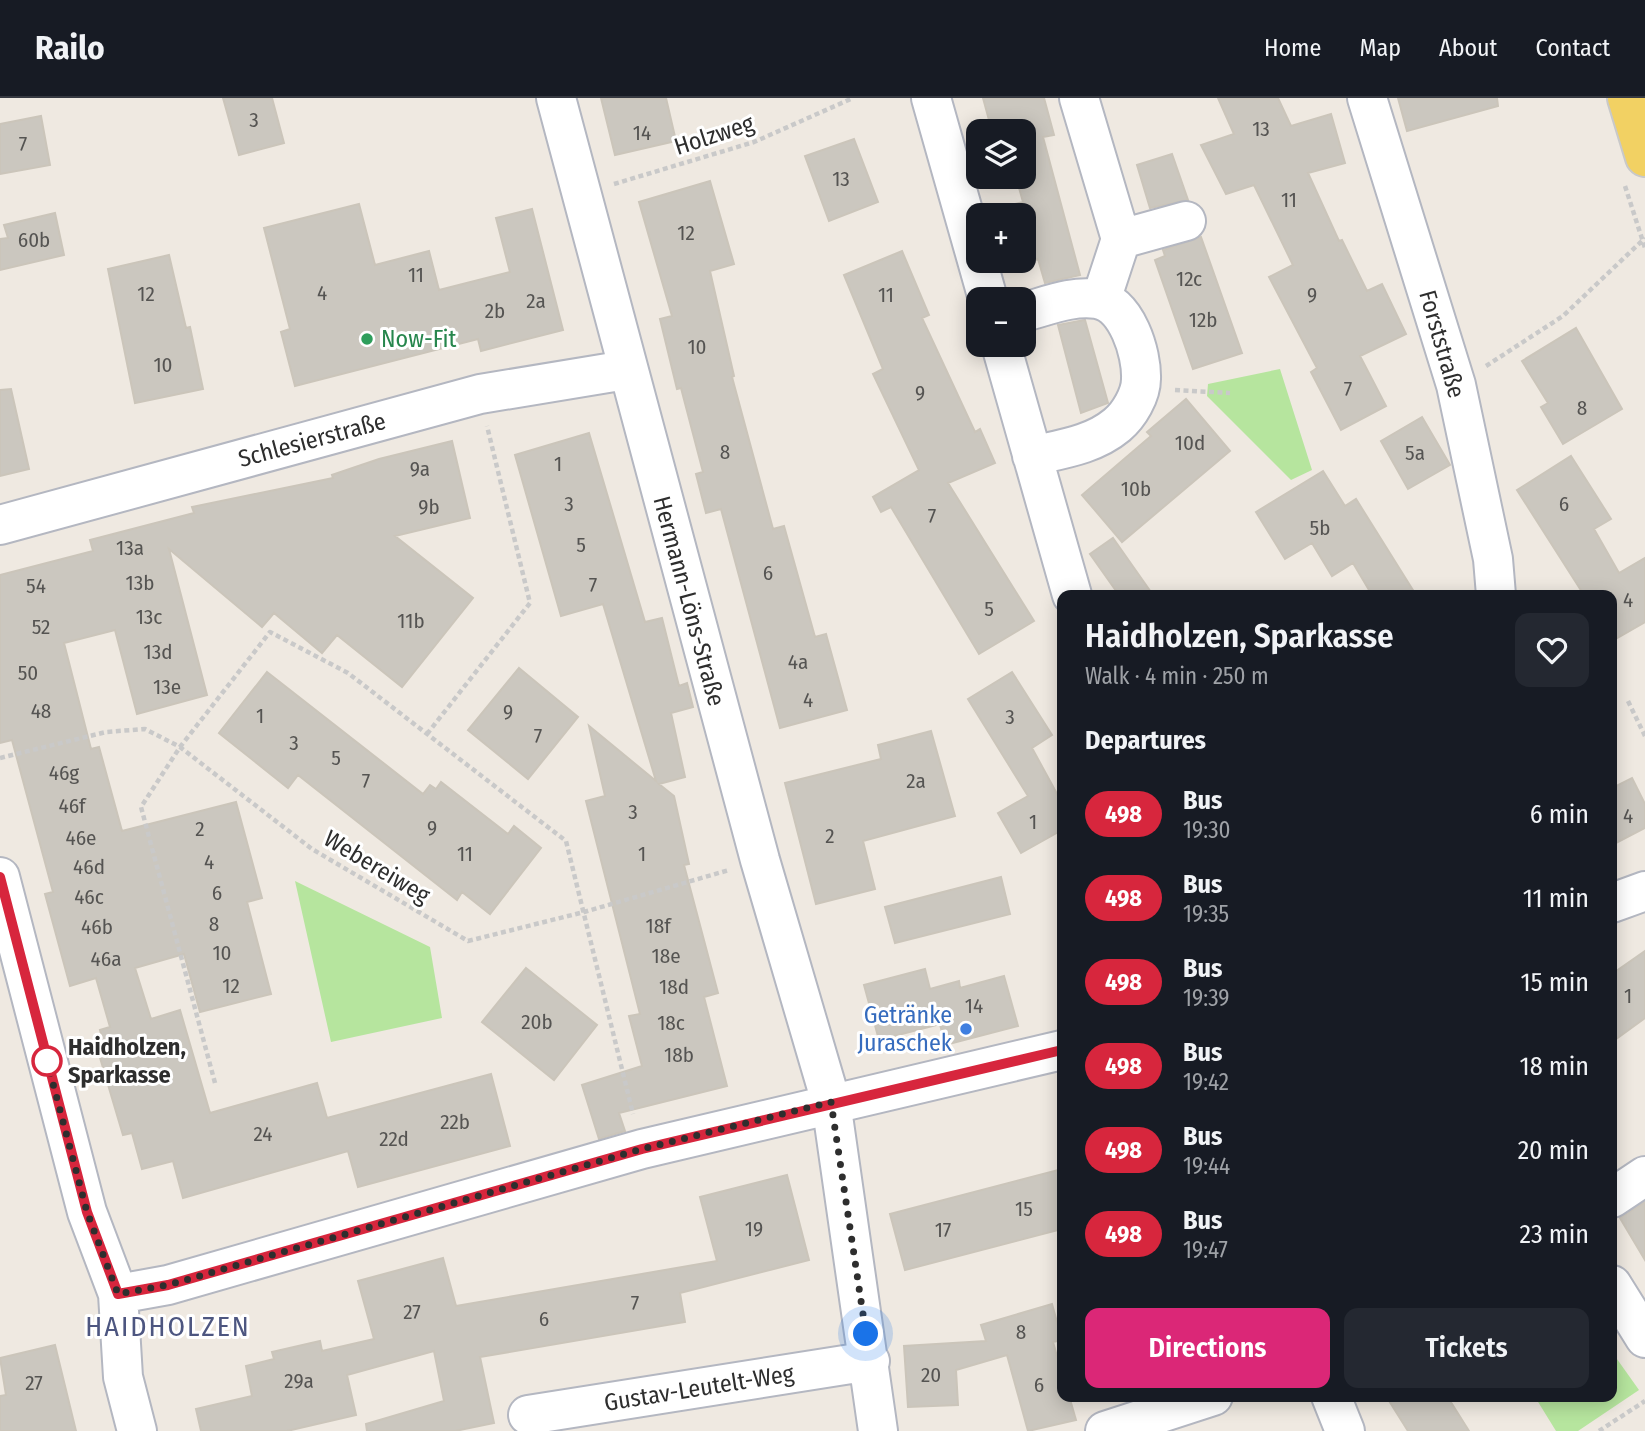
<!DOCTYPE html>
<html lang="en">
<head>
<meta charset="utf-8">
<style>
  body { margin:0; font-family:"Fira Sans Condensed",sans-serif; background:#242831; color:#f1f3f6; height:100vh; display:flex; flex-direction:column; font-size:26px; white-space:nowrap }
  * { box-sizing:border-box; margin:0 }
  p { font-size:23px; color:#9ea1a6 }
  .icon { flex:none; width:38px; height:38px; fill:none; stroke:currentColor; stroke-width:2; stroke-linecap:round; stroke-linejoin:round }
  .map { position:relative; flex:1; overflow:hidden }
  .drawer { position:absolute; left:1057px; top:492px; width:560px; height:812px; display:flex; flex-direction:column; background:#171b24; border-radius:14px; box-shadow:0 4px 18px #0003 }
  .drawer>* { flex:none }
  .badge { padding:0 14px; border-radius:23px; font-size:24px; line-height:46px }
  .fabs { position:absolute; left:966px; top:21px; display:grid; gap:14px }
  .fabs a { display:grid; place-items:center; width:70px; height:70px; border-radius:14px; background:#171b24; box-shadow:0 4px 18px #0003; font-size:35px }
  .you { position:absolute; width:35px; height:35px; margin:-18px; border:5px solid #fff; border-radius:50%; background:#1a73e8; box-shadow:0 0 0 10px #1a73e833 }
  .map>.badge { position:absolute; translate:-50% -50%; box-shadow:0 0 0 4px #fff }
  h2 { padding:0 28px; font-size:26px; line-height:63px }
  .round { display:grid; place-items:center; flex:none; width:74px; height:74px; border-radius:14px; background:#242831 }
  .overview { display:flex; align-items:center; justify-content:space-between; height:119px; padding:0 28px }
  h1 { font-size:33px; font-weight:600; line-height:52px }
  .cta { display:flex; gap:14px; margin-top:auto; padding:14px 28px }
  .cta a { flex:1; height:80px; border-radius:14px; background:#db2777; color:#fff; font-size:28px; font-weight:600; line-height:80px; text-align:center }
  .cta a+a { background:#242831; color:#f1f3f6 }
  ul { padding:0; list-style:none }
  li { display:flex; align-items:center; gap:21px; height:84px; padding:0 28px }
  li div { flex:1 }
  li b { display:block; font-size:26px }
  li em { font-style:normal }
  li .badge { min-width:77px; font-weight:700; text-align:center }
  header { display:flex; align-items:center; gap:42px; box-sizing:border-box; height:98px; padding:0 35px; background:#171b24; border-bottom:2px solid #363941 }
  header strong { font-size:33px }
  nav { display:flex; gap:38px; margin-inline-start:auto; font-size:24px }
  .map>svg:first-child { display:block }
  .green { fill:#b6e59e }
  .building { fill:#cbc7bf; stroke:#cbc5ba; stroke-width:2 }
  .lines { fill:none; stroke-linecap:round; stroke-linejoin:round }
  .minor-casing { stroke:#b4b7c1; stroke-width:42 }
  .major-casing { stroke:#c9c9c9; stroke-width:42 }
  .path { stroke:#c9c9c9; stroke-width:4.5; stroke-dasharray:5 3.5; stroke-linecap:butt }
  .minor { stroke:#fff; stroke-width:38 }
  .major { stroke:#f2d163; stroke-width:38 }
  .line-casing { stroke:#fff; stroke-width:16 }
  .line { stroke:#d7263d; stroke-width:10 }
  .walk { stroke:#2e2e2e; stroke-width:7; stroke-dasharray:0 12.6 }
  .leisure-dot { fill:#2e9e5b; stroke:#fff; stroke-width:2.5 }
  .shop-dot { fill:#3f7fe0; stroke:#fff; stroke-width:2.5 }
  .stop-dot { fill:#fff; stroke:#d7263d; stroke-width:3.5 }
  .labels { text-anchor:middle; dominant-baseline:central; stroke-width:6; stroke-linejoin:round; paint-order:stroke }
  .number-label { font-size:21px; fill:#555452 }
  .street-label { font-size:24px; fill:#2e2e2e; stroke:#fff }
  .leisure-label { font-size:24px; fill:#27864d; stroke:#fff; text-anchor:start }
  .shop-label { font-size:24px; fill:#366cbe; stroke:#fff; text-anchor:end }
  .stop-label { font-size:24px; font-weight:bold; fill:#2e2e2e; stroke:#fff; text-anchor:start }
  .quarter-label { font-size:28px; letter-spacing:2px; fill:#4d5680; stroke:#fff }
</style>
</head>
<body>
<header>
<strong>Railo</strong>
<nav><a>Home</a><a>Map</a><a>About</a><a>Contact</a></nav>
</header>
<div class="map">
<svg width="1645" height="1333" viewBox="0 0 1645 1333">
  <rect width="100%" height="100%" fill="#efe9e1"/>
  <path class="green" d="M1280,271L1312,372L1291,382L1207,298L1208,286Z
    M295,783L430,849L442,920L331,944Z
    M1612,1254L1639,1292L1578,1333H1556L1535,1299L1612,1298Z"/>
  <path class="building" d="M223,0H272L284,45L239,57Z
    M601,0H666L676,43L615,57Z
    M983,0H1044L1054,37L1043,39L1080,177L1045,185L1038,161L1018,167L1017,163H1024V117H1005L1003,109L1023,104L1016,79H1024V33H992Z
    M1218,0H1278L1291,28L1331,16L1345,65L1308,75L1339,143L1342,142L1367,193L1382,186L1406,236L1360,258L1386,308L1341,332L1311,274L1317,270L1269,179L1293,167L1254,87L1226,96L1201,47L1234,36Z
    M1398,0H1497L1498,8L1407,33Z
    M41,18L50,67L0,76V26Z
    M854,41L878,104L829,123L805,58Z
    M1172,56L1188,102L1150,110L1137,67Z
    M710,83L734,166L710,173L734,278L732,279L773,431L784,428L815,539L826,536L847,612L780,630L721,411L706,415L696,376L703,374L681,290L677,291L660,221L672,218L639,104Z
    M359,106L375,167L429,153L439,192L510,174L496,120L532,111L563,232L481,253L478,241L295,288L281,234L290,231L264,130Z
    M55,115L64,157L0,172V141L8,140L4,127Z
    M1201,139L1242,255L1193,271L1155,162L1165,158L1163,152Z
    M902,153L929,217L922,220L975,334L980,331L995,365L948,385L1034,523L979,556L891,409L881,414L873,399L919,372L873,276L883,271L844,177Z
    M169,157L186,230L190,229L203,291L135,305L108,171Z
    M1085,222L1108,305L1081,315L1058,227Z
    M1576,230L1622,311L1563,346L1541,309L1548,305L1522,263Z
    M11,291L29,371L0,378V292Z
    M1186,301L1230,353L1122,444L1082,397L1151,338L1147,334Z
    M1422,319L1450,367L1408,391L1381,343Z
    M589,335L645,524L662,520L679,588L687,585L693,609L671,615L685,679L659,686L674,698L689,766L684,767L718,895L704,899L727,988L619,1015L625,1033L599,1041L582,987L642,968L629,918L640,916L586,703L605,698L589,628L656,683L603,506L561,518L515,357Z
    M452,343L470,420L395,438L473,500L402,589L337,537L322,555L274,515L262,529L169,451L207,597L137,616L115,532L64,545L91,651L99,649L122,733L236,704L262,800L247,804L271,896L200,914L184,856L135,870L151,921L180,912L210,1015L317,985L327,1020L491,976L510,1048L358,1089L348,1053L183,1100L173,1063L142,1071L132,1035L123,1037L98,953L105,951L100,932L110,929L96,880L70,888L45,796L53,794L12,642L0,645V477L93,453L90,442L194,415L192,409L333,380L332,377L379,361Z
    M1571,358L1611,421L1594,431L1619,475L1645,460V524L1612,543V497H1584L1517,392Z
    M1323,373L1345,408L1356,401L1416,497H1372L1353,465L1332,478L1312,445L1285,461L1256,414Z
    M1113,440L1153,497H1119L1090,456Z
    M519,570L578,619L528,681L468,632Z
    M267,574L423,696L430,687L436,691L441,684L508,736L514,728L541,750L490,816L462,794L457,802L298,677L288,690L219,635Z
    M1012,574L1052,637L1032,650L1062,705V732L1021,755L998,715L1028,698L968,601Z
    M931,633L955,718L863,743L875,791L816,806L785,685L881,661L878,647Z
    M1632,680L1645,706V730L1612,747V690Z
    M1001,779L1010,816L895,845L885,809Z
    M1645,853V920L1612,944V876Z
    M526,870L597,927L554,982L482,924Z
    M925,871L930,891L959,883L960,890L1004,878L1018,928L945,947L940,926L879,942L864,887Z
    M1062,1071V1131L905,1172L890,1116Z
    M787,1077L809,1162L680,1195L685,1224L480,1259L494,1325L455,1333H367L366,1326L444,1303L434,1253L347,1277L356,1317L287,1333H201L196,1311L252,1298L246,1268L274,1261L272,1254L320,1243L322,1253L374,1241L358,1183L443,1160L456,1208L717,1163L700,1099Z
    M1645,1104V1162L1620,1120Z
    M1052,1206L1062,1242L1053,1244L1062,1276V1298H1069L1076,1322L1028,1333L1007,1257L956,1272L958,1307L908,1309L904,1248L986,1243L981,1227Z
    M55,1247L76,1333H0V1298L6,1297L0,1260Z
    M1386,1298H1447L1469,1333H1408Z"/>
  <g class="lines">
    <defs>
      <path id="minor" d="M556,0L760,762L831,1004L878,1333
        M931,0L988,201
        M1079,0L1121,141
        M1367,0L1456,287L1493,461L1496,497
        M1101,202L1121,141L1186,123
        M1024,214C1047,208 1073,197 1097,201C1127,206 1142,255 1141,281C1141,297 1129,317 1117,327C1093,347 1062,351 1032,358
        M1001,247L1072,497
        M0,427L480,296L626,272
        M0,779L87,1114L118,1196L123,1279L137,1333
        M1612,805L1645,793
        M1612,1100L1645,1078
        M1612,1187L1645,1240
        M118,1196L168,1187L642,1051L1062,952
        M1331,1298L1345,1333
        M528,1317L870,1263
        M1105,1333L1213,1298"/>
      <path id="major" d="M1627,0L1645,59"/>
    </defs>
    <use href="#minor" class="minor-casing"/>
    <use href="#major" class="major-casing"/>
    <path class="path" d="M614,86L754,44L853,0
      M1625,88L1645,150
      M1486,268L1563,218L1645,140
      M1175,292L1230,295
      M1628,603L1645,638
      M427,636L530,505L487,328
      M0,660L106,634L145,631L180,649L312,751L468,843L584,814L729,772
      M215,985L141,709L180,649L270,534L348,575L566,743L633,1016
      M1599,1333L1645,1303"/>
    <use href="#minor" class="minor"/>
    <use href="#major" class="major"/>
  </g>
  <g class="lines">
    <defs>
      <path id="line" d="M0,779L87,1114L118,1196L168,1187L642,1051L1062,952"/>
    </defs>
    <use href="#line" class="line-casing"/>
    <use href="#line" class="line"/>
    <path class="walk" d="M47,963L87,1114L118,1196L168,1187L642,1051L831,1004L866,1236"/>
  </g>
  <circle class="leisure-dot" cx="367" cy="241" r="7"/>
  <circle class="shop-dot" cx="966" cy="931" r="7"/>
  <circle class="stop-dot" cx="47" cy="963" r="14"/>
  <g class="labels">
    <g class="number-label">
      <text x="254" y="22">3</text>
      <text x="1261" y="31">13</text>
      <text x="642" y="35">14</text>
      <text x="23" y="46">7</text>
      <text x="841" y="81">13</text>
      <text x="1289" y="102">11</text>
      <text x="686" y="135">12</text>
      <text x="34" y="142">60b</text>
      <text x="416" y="177">11</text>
      <text x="1189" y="181">12c</text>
      <text x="322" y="195">4</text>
      <text x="146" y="196">12</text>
      <text x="886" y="197">11</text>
      <text x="1312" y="197">9</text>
      <text x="536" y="203">2a</text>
      <text x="495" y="213">2b</text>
      <text x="1203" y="222">12b</text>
      <text x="697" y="249">10</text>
      <text x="163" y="267">10</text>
      <text x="1348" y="291">7</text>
      <text x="920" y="295">9</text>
      <text x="1582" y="310">8</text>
      <text x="1190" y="345">10d</text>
      <text x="725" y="354">8</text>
      <text x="1415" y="355">5a</text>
      <text x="558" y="366">1</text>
      <text x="420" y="371">9a</text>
      <text x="1136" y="391">10b</text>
      <text x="569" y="406">3</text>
      <text x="1564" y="406">6</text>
      <text x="429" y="409">9b</text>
      <text x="932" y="418">7</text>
      <text x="1320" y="430">5b</text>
      <text x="581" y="447">5</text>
      <text x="130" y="450">13a</text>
      <text x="768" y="475">6</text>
      <text x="140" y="485">13b</text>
      <text x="593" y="487">7</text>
      <text x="36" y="488">54</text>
      <text x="1628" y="502">4</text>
      <text x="989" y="511">5</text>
      <text x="149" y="519">13c</text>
      <text x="411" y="523">11b</text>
      <text x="41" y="529">52</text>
      <text x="158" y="554">13d</text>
      <text x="798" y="564">4a</text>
      <text x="28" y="575">50</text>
      <text x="167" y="589">13e</text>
      <text x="808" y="602">4</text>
      <text x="41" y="613">48</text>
      <text x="508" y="614">9</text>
      <text x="260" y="618">1</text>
      <text x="1010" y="619">3</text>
      <text x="538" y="638">7</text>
      <text x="294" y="645">3</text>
      <text x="336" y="660">5</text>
      <text x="64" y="675">46g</text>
      <text x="366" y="683">7</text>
      <text x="916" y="683">2a</text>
      <text x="72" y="708">46f</text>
      <text x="633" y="714">3</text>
      <text x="1628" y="718">4</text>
      <text x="1033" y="724">1</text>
      <text x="432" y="730">9</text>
      <text x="200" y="731">2</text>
      <text x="830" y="738">2</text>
      <text x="81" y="740">46e</text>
      <text x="465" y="756">11</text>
      <text x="642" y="756">1</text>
      <text x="209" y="764">4</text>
      <text x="89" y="769">46d</text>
      <text x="217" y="795">6</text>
      <text x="89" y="799">46c</text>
      <text x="214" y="826">8</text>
      <text x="658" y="828">18f</text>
      <text x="97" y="829">46b</text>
      <text x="222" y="855">10</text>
      <text x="666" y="858">18e</text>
      <text x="106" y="861">46a</text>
      <text x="231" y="888">12</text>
      <text x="674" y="889">18d</text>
      <text x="1628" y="898">1</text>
      <text x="974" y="908">14</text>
      <text x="537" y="924">20b</text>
      <text x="671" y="925">18c</text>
      <text x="679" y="957">18b</text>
      <text x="455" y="1024">22b</text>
      <text x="263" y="1036">24</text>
      <text x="394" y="1041">22d</text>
      <text x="1024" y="1111">15</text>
      <text x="754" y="1131">19</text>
      <text x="943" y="1132">17</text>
      <text x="635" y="1205">7</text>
      <text x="412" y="1214">27</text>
      <text x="544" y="1221">6</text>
      <text x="1021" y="1234">8</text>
      <text x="931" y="1277">20</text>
      <text x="299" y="1283">29a</text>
      <text x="34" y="1285">27</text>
      <text x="1039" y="1287">6</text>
    </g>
    <g class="street-label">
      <text transform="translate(714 37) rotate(-18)">Holzweg</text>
      <text transform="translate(1442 246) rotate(74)">Forststraße</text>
      <text transform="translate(312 342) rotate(-15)">Schlesierstraße</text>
      <text transform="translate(689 503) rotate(75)">Hermann-Löns-Straße</text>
      <text transform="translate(377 769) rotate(31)">Webereiweg</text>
      <text transform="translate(699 1290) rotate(-9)">Gustav-Leutelt-Weg</text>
    </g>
    <g class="leisure-label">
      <text x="381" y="241">Now-Fit</text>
    </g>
    <g class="shop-label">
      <text x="952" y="917">Getränke<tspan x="952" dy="28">Juraschek</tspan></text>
    </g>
    <g class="stop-label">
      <text x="68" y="949">Haidholzen,<tspan x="68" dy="28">Sparkasse</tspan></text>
    </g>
    <g class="quarter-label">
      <text x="168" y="1228">HAIDHOLZEN</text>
    </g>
  </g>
</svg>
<div class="fabs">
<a><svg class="icon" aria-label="layers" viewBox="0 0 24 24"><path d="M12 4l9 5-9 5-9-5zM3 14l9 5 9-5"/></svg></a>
<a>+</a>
<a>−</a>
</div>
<div class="you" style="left:866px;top:1236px"></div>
<section class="drawer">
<div class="overview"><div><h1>Haidholzen, Sparkasse</h1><p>Walk · 4 min · 250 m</p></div><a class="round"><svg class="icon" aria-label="heart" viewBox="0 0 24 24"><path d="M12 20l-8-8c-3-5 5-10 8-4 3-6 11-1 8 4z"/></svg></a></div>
<h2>Departures</h2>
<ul>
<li><span class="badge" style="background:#d7263d;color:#fff">498</span><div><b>Bus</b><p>19:30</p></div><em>6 min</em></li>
<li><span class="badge" style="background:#d7263d;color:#fff">498</span><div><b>Bus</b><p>19:35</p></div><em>11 min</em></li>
<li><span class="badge" style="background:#d7263d;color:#fff">498</span><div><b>Bus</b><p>19:39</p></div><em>15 min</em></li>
<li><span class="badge" style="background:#d7263d;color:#fff">498</span><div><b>Bus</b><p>19:42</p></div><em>18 min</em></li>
<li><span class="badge" style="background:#d7263d;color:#fff">498</span><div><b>Bus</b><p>19:44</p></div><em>20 min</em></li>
<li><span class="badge" style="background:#d7263d;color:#fff">498</span><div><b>Bus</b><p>19:47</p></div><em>23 min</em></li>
</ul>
<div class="cta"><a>Directions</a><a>Tickets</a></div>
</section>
</div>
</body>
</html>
